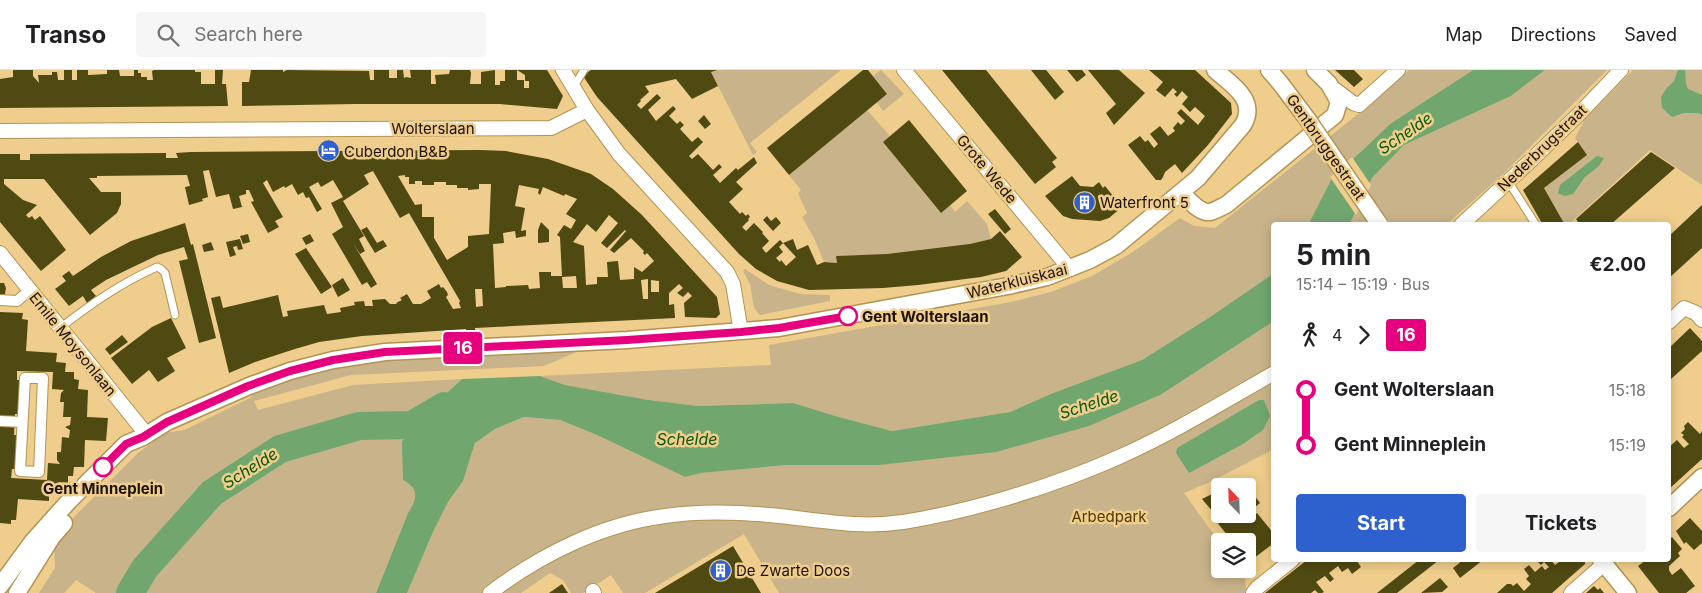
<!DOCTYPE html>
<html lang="en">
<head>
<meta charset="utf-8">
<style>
  body { margin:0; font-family:Inter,sans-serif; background:#f6f6f6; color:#202124; height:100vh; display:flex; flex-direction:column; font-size:19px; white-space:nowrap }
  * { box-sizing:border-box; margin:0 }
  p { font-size:16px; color:#757577 }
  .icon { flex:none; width:28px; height:28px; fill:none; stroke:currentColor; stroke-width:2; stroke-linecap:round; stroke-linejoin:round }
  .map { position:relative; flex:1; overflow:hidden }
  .panel { position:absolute; left:1271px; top:152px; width:400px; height:340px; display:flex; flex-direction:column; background:#fff; border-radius:5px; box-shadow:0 2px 12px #0003 }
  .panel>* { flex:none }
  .badge { padding:0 10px; border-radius:4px; font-size:18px; line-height:32px }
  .needle { width:32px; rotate:337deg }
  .tools { position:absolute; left:1211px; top:408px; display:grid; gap:10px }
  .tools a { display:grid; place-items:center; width:45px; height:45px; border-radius:5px; background:#fff; box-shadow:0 2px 12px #0003; font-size:25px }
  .map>.badge { position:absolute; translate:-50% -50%; box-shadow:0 0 0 2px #fff }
  .legs { display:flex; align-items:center; gap:8px; height:55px; padding:0 25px; font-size:16px }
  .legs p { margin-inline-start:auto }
  .head { display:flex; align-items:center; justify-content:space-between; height:85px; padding:0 25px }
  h1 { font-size:28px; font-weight:700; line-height:38px }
  .action { display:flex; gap:10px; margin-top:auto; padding:10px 25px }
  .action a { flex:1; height:58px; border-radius:5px; background:#2e60ce; color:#fff; font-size:20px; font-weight:700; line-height:58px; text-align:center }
  .action a+a { background:#f6f6f6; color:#202124 }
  ul { padding:0 25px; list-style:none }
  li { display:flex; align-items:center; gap:18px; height:55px; font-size:19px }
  li i { display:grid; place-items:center; width:8px; height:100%; margin:0 6px; background:currentColor }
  li i::after { content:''; width:12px; height:12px; margin:-6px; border:4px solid; border-radius:50%; background:#fff }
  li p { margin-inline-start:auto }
  li:first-child i { background:linear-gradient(#0000 50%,currentColor 0) }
  li:last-child i { background:linear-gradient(currentColor 50%,#0000 0) }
  header { display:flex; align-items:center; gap:30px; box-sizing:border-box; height:70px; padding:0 25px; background:#fff; border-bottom:1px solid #e0e0e0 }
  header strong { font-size:24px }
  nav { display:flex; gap:28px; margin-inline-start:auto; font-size:18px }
  .search { width:350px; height:45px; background:#f6f6f6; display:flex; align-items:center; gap:12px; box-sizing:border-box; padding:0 18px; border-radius:5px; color:#757577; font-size:19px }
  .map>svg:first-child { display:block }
  .green { fill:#c9b38a }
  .water { fill:#71a76f }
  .pier { fill:#efcd8c }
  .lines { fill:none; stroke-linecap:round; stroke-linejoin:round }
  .river { stroke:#71a76f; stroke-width:28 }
  .building { fill:#4f4912; fill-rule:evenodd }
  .service-casing { stroke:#b39352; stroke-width:9 }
  .pedestrian-casing { stroke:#b39352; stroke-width:12 }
  .minor-casing { stroke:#b39352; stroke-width:16 }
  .tertiary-casing { stroke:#b39352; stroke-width:19 }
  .service { stroke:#fff; stroke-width:7 }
  .pedestrian { stroke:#fff; stroke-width:10 }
  .minor { stroke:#fff; stroke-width:14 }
  .tertiary { stroke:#fff; stroke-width:16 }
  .tertiary-bridge-casing { stroke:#b39352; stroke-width:19; stroke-linecap:butt }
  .tertiary-bridge { stroke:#fff; stroke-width:16 }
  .line-1-casing { stroke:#fff; stroke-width:11 }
  .line-1 { stroke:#e6007e; stroke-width:8 }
  .stop-1-dot { fill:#fff; stroke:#e6007e; stroke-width:2.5 }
  .labels { text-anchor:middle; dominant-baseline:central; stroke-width:5; stroke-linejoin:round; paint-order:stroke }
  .street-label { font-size:15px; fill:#1d1100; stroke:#efcd8c }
  .poi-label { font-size:15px; fill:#1d1100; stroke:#efcd8c; text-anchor:start }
  .stop-label { font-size:15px; font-weight:bold; fill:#1d1100; stroke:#efcd8c; text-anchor:start }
  .park-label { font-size:15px; fill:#523a00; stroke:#efcd8c }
  .water-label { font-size:16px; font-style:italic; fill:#06580c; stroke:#efcd8c }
</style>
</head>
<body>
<header>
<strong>Transo</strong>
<div class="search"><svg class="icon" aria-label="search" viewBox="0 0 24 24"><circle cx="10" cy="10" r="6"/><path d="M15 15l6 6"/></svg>Search here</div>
<nav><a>Map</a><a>Directions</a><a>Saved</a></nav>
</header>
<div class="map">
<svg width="1702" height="523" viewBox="0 0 1702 523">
  <rect width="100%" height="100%" fill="#efcd8c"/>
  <path class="green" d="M723,0H841L750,73L757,82L753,85L711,2Z
    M881,0L904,24L883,41L877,32L887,24L873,6Z
    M1409,0H1473L1390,54L1366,77L1332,108L1308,155H1274V203L1210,247L1142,290L1053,323L1010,342L892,361L839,347L793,333L698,336L649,330L565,315L540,306L771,295L769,275L1011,232L1051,222L1092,206L1133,182L1180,148L1194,156L1215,158L1363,40Z
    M1545,0H1607L1502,105L1446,155H1349L1372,108L1404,75L1511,26Z
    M1633,0H1702V115L1650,80L1568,155H1565L1544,118L1587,85L1575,68L1585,49Z
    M867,40L890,66L883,72L940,142L950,135L955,142L967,131L987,154L991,169C941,182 888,185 836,186L837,193L824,192L814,168L802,147L807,143L798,123L801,120L789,105Z
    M745,199L769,215L800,224L830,225V231L760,245L754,238L750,214L743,201Z
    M1274,251V379L1210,412L1184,423L1220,473V499H1239L1245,508L1246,523H779L744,464L645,523H623L611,505L583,523H571L563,510L550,503L521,523H407L433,462L448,432L463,411L475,373L495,359L524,347L560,350L597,365L685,407L701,403L787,395H879L1162,324Z
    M581,280L544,296L351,305L254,331L258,340L353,315L462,309L412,355L403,410C420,419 418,429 408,443L376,523H96L76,510L64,523H39L55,498L54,474L75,446L138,383L165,363L184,360L250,328L255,322L292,308L334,298L386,290Z"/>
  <path class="water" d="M1473,0H1545L1511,26L1404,75L1372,108L1349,155H1308L1332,108L1366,77L1390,54Z
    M1678,0H1685L1686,14L1688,19L1702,25V45L1699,43H1684L1672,47L1662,38L1661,27L1666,19L1674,11Z
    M1597,86L1604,88L1599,96L1585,107L1573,124L1564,126L1558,123L1560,115Z
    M1274,203V251L1162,324L1089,356L996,382L879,395H787L701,403L685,407L597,365L560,350L524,347L495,359L475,373L463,411L448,432L433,462L407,523H376L408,443C417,429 420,419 403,410L402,372L412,355L462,309L540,306L565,315L649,330L698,336L793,333L839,347L892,361L1010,342L1053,323L1142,290L1210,247Z
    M1259,330H1264L1270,346L1263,360L1243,374L1189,403L1176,383L1177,378Z"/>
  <path class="pier" d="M1352,87L1371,115L1356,145L1330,107Z"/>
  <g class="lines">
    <path class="river" d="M130,523L145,498L212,423L280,379L359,356L412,355L444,336"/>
  </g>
  <path class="building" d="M13,0H33V6L39,13L38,5H52V2H57L58,10H64V0H72V10H77V0H88V5L107,4V0H119L120,6H134V0H138V3H141V7H147V10H153L152,1L154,0H195V2H201V14H215V0H223L222,14H226L228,36L0,38V9L13,7Z
    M251,0H283V2L287,0L369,1L370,10H374V0H389V8H397V0H403L404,8L406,7L411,8L410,0H431V14H436L435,5L449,4L450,0H470L471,3L470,14H481V2L495,0V15H500V11H505V0H517V10H524V18H529V11H525V5L517,0H547L563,26L557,39L500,34H355L242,36V12H249Z
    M591,0H718L711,2L718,16L692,29L676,9L645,16L649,22L640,30L641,31L637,35L641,39L657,24L661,28L648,40L656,51L673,36L676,39L669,46L677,54L680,51L684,55L680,59L692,72L698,67L703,72L689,86L692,89L698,84L713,100L719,94L722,97L713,105L720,113L736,98L738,100L754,87L757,93L736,112L743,119L729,132L740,144L742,142L746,146L748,144L750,147L748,149L749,150L742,157L746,161L754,153L763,162L762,163L769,171L762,178L766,183L780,170L783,173L779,177L783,182L776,188L780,192L781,190L786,196L796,187L783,173L793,169L797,180L808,175L817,195L824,192L837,193L836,186L887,184L970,174L991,169L1000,161L1022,187L1006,201L981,207L918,215L883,218L809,220L777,211L756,199L739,184L597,27L583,6Z
    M863,0H868L887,24L789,105L767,78Z
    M942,0H986L1057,88L1052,92L1056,97L1035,114Z
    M1031,0H1046L1064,22L1055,30Z
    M1067,0H1082L1086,5L1077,12Z
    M1088,0H1119L1145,23L1114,55L1106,43L1116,34Z
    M1149,0H1195L1231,33L1232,44L1208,75L1182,103L1175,94L1165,102L1163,107L1161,110H1156L1128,75L1140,66L1145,72L1148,70L1154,78L1158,74L1150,64L1160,56L1168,66L1175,61L1173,58L1178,52L1181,55L1185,51L1177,43L1181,39L1198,55L1205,46L1195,37L1190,42L1182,34L1188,27L1182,21L1177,27L1174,24L1177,22L1173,18L1165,27L1156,20L1163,12Z
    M1335,0H1354L1363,9L1354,17Z
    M704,45L711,54L705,59L698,51Z
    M909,50L967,121L941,143L883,72Z
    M1578,72L1587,85L1544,118L1565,155H1543L1523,120Z
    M480,80L506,81L548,89L591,104L613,119L642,145L717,227L720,244L716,248L685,247L684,233L692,226L688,222L683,227L677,223L683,218L679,214L669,223V235L674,234L675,248L475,258V261H466V259L362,266L319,272L295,279L255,292L229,303L211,228L220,226L223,238L278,225L283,247L288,246L287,241L324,235L327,244L341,242L340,238L355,235L354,232L364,231L365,236H373L372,230L385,229L390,234H397L396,233L402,230L400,228L407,224L413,234H421L431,228L427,221L439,214L441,218L443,217L447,222L448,225L446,227L453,239L461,238L459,233L460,231L409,143L400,148L373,101L364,105L369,114L343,131L364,166L359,169L365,181L360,184L353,173L377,214L371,218L367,212L362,215L332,164L343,157L331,133L343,127L333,110L321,117L318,112L309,117L322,139L317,142L309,127L306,128L303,122L298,125L292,114L285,118L284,116L273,122L267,110L263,113L283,147L275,151L279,157L268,163L251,132L254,131L249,120H246V124L239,126L242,137L233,139L229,124L216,127L209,100L203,101L208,127L202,129L203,131L189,135L185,117L190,116L187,105L97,106V108H89L101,122H121V134L117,143L90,165L44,109H4V114L23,130L37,135L26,145L29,148L32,146L35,150L40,146L66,180L41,201L0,152V84H20V90H30V84L166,83V88H178L176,83L191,82ZM405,105V107H409V114H415V111H422V115H434V112H446V115H457V118H468V120L479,119V114H491L489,164L468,166V177L447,190L434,168V147H422V134L415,135L398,106ZM519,115L539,119L538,123L540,125L543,117L564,126L565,124L577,129L566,144L576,150L571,159L564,155L557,165L560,167L562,206H551V202H539L540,218L529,219L528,215L506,216V217L495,218L493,174L504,173L503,163L515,161L516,168L526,166V160L521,161L525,138L515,136ZM609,145L618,153L601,173L607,178L625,160L626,161L610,180L614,183L631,168L644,181L643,183L645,185L647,183L654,191L642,202L634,197V209L620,210L618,191L607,192L608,207H597V214L586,215L584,176L573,172L587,154L596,162ZM576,206L577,218H563L562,207ZM648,209V229H643L641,210ZM651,210L659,211V222H651ZM475,219H482L483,236L476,237Z
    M1651,82L1675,98L1610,155H1580L1576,149Z
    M1072,106L1080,116L1093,117L1099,112L1103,118L1105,116L1122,137L1109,148L1100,151L1072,149L1063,146L1045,126Z
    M1702,135V178L1669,208V166Z
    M995,139L1011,159L1005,164L988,144Z
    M767,146L771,151L776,147L781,153L773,161L763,150Z
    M541,152L549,160V172L538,173V160Z
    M185,153L191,175L193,174L216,268L199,273L179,191L188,189L184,177L158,185L106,210L91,220L96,226L87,233L83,226L69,236L55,219L66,211L62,206L69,201L73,206L101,187L131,171Z
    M367,157L377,173L383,170L387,176L375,183L361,160Z
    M248,164L250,172L243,174L240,166Z
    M310,164L314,171L306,175L302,168Z
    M240,169L243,179L238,180L237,176L233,177L236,185L230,187L226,172Z
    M211,172L214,180L204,182L202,175Z
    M306,178L332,217L321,224L295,184Z
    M343,208L350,220L338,227L332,215Z
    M0,213H4L6,218L5,224L1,226L0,225Z
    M0,242L23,243L22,249L28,250L26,281L57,283L56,292L66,293L65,302H74V309L79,310L78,319L88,320L87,347L108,348L106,371L85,370L84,397H74L73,406H68V413L59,412L58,421H49V431L18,429L16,450H11V454L0,453ZM17,301L53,302L52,319L64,320L61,323L60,332H64L63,347H71L70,355L65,357L70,360L69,368L62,367L61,382H57V390L60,394L48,393L47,410L11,408L12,399H15L17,365H14L15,344H18L20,310H17Z
    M171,248L186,278L167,288L175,301L158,312L149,300L132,314L111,288L152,257Z
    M1690,258L1702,271V281L1671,309L1669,307V278Z
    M122,265L128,272L110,285L105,279Z
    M1688,352L1700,364L1702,361V389L1669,419V377L1677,370L1684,378L1689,374L1682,367L1684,365L1681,363L1685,359L1684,356Z
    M1248,417L1260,433L1248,443Z
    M1220,420V444H1247L1251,448L1257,443L1274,464V473L1250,491L1248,488V471H1232L1216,451L1219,449L1202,429Z
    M1690,448L1702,461V473L1694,480L1686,472L1684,474L1676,461Z
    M1672,467L1682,479L1678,483L1680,486L1669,496V500L1672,505L1681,498L1695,516L1686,523H1659L1638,496L1646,490H1669V470Z
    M733,476L761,523H655Z
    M1307,490H1358L1357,491L1361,497L1352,504L1348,498L1342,502L1338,496L1329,503L1334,509L1330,512L1325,506L1316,512L1324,522L1322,523H1318L1315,520L1311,523H1265Z
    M1419,490H1439L1397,523H1377Z
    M1463,490H1483L1460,508L1453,498Z
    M1536,490H1551L1555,495L1559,492L1557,490H1585V494L1552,523H1497L1507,514H1511L1513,516L1517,513L1524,521L1531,514L1526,509L1529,506L1524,499L1529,495L1535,502L1542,496L1545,500L1549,497L1544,492L1541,495Z
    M1440,508L1448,517L1442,522L1421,523Z
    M562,514L568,523H549Z
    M1594,516L1598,520L1600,518L1604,523H1586Z"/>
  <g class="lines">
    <defs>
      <path id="service" d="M574,16L584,0
        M1508,111L1536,155
        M60,258C91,234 121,213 157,197L161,199L165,203L175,245"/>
      <path id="pedestrian" d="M0,230L17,231L30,220
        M25,308H43L39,402L20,401Z
        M0,351L22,352"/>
      <path id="minor" d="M563,0L587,40L619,84L727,202L733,214L741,262
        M904,0L1070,199
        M1333,18L1353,33L1359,35L1398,0
        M0,61L551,58L587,40
        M1461,155L1527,94L1579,44L1621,0
        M0,183L147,365
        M1669,252L1684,238L1696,243L1702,250
        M593,521L594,523
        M490,523C540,485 602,454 665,446C699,441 735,442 769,445C815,449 857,459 903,452C973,441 1054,416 1119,387C1173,363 1223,332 1274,303
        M1253,523L1257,518L1292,490
        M1571,523L1604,494"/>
      <path id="tertiary" d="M1269,0L1281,14L1308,50
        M1182,123C1189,130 1199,143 1210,142C1215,141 1221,137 1226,135L1335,45L1339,32L1329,14L1315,0
        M1669,438L1702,407
        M1601,490L1628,523
        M0,516L33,471L69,431L126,374L143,367L167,352L249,316L290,301L333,290L385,282L627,270L779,258L1008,216L1047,207L1090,190L1116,176L1198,108L1243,55C1258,30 1231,14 1215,0
        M17,523L52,467L64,453"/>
    </defs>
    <use href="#service" class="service-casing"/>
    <use href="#pedestrian" class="pedestrian-casing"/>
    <use href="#minor" class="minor-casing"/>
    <use href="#tertiary" class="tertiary-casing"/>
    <use href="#service" class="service"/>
    <use href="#pedestrian" class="pedestrian"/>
    <use href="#minor" class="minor"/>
    <use href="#tertiary" class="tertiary"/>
    <defs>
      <path id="tertiary-bridge" d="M1308,50L1380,155"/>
    </defs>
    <use href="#tertiary-bridge" class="tertiary-bridge-casing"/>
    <use href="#tertiary-bridge" class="tertiary-bridge"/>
  </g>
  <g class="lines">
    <defs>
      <path id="line-1" d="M103,397L126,374L143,367L167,352L248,316L290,301L333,290L385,282L627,270L741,262L779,258L848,246"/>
    </defs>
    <use href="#line-1" class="line-1-casing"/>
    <use href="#line-1" class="line-1"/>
  </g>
  <defs>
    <symbol id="hotel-disc" viewBox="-11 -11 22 22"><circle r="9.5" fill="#2e60ce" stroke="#efcd8c"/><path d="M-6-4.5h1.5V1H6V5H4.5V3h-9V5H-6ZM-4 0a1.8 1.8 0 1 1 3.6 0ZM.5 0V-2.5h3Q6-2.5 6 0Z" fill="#fff"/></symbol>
    <symbol id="building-disc" viewBox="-11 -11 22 22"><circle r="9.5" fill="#2e60ce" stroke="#efcd8c"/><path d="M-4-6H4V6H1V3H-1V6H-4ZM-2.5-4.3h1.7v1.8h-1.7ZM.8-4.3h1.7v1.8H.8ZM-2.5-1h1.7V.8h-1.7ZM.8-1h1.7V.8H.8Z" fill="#fff"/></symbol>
  </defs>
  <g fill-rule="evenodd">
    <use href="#hotel-disc" x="316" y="68" width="25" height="25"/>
    <use href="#building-disc" x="1072" y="120" width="25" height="25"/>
    <use href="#building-disc" x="708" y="488" width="25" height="25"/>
  </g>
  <g class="stop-1-dot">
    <circle cx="848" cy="246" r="9"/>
    <circle cx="103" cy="397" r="9"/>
  </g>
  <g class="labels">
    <g class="street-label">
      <text x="433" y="58">Wolterslaan</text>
      <text transform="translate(1326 77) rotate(55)">Gentbruggestraat</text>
      <text transform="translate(1542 78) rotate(-44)">Nederbrugstraat</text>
      <text transform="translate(987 99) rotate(50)">Grote Wede</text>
      <text transform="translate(1017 211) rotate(-14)">Waterkluiskaai</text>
      <text transform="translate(73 274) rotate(51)">Emile Moysonlaan</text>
    </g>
    <g class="poi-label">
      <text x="344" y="81">Cuberdon B&amp;B</text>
      <text x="1100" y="132">Waterfront 5</text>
      <text x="736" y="500">De Zwarte Doos</text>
    </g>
    <g class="stop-label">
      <text x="862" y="246">Gent Wolterslaan</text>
      <text x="103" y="418" text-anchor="middle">Gent Minneplein</text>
    </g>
    <g class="park-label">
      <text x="1109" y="446">Arbedpark</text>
    </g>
    <g class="water-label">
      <text transform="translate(1405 63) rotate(-34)">Schelde</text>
      <text transform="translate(1089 334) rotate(-18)">Schelde</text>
      <text x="687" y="369">Schelde</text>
      <text transform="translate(250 398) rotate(-32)">Schelde</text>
    </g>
  </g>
</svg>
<div class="tools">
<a><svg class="needle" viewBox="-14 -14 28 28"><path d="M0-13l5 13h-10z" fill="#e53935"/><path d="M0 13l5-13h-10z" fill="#757577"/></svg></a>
<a><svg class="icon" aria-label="layers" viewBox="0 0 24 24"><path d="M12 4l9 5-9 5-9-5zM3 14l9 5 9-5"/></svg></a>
</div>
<b class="badge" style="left:463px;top:278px;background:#e6007e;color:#fff">16</b>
<section class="panel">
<div class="head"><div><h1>5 min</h1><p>15:14 – 15:19 · Bus</p></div><b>€2.00</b></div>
<div class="legs"><svg class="icon" aria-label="walk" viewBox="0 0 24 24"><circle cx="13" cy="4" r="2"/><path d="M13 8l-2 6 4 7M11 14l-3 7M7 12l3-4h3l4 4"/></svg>4<svg class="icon" aria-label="forward" viewBox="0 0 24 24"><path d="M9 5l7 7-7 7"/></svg><b class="badge" style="background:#e6007e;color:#fff">16</b></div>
<ul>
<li><i style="color:#e6007e"></i><b>Gent Wolterslaan</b><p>15:18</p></li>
<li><i style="color:#e6007e"></i><b>Gent Minneplein</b><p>15:19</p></li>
</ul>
<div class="action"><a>Start</a><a>Tickets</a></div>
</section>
</div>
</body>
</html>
